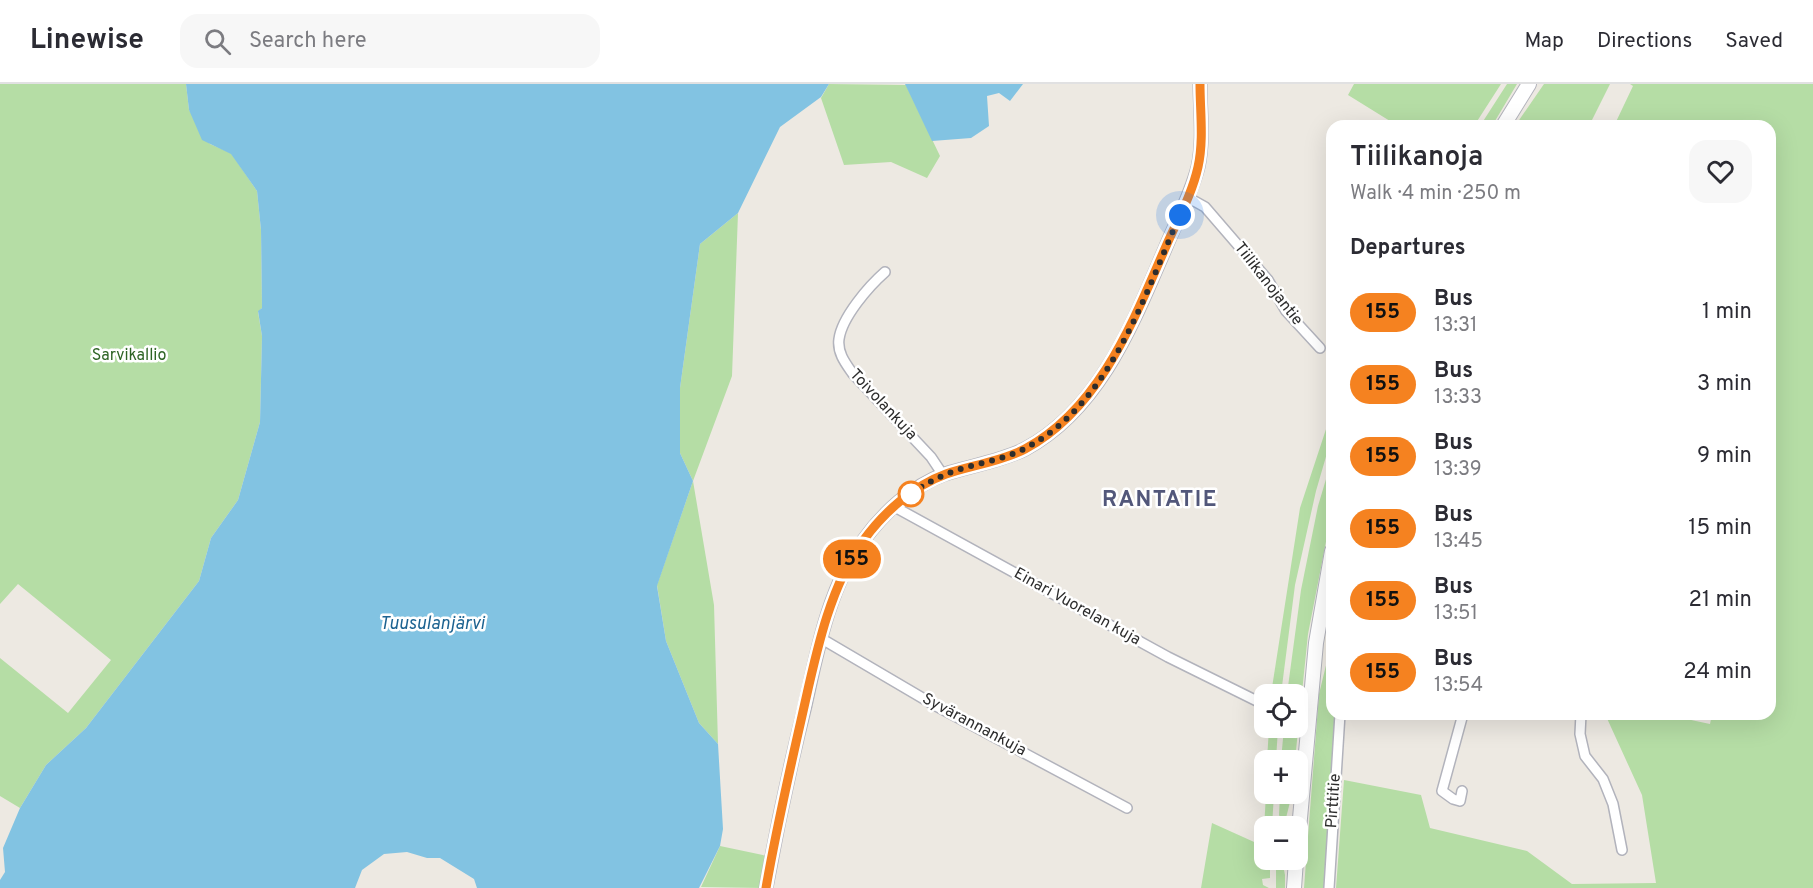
<!DOCTYPE html>
<html lang="en">
<head>
<meta charset="utf-8">
<style>
  body { margin:0; font-family:Overpass,sans-serif; background:#f7f7f7; color:#2b2b33; height:100vh; display:flex; flex-direction:column; font-size:22px; white-space:nowrap }
  * { box-sizing:border-box; margin:0 }
  p { font-size:20px; color:#7c7c81 }
  .icon { flex:none; width:33px; height:33px; fill:none; stroke:currentColor; stroke-width:2; stroke-linecap:round; stroke-linejoin:round }
  .map { position:relative; flex:1; overflow:hidden }
  .details { position:absolute; left:1326px; top:36px; width:450px; height:600px; display:flex; flex-direction:column; background:#fff; border-radius:18px; box-shadow:0 6px 24px #0002 }
  .details>* { flex:none }
  .badge { padding:0 12px; border-radius:20px; font-size:21px; line-height:39px }
  .fabs { position:absolute; left:1254px; top:600px; display:grid; gap:12px }
  .fabs a { display:grid; place-items:center; width:54px; height:54px; border-radius:12px; background:#fff; box-shadow:0 6px 24px #0002; font-size:30px }
  .you { position:absolute; width:30px; height:30px; margin:-15px; border:4px solid #fff; border-radius:50%; background:#1a73e8; box-shadow:0 0 0 9px #1a73e833 }
  .map>.badge { position:absolute; translate:-50% -50%; box-shadow:0 0 0 3px #fff }
  h2 { padding:0 24px; font-size:22px; line-height:54px }
  .round { display:grid; place-items:center; flex:none; width:63px; height:63px; border-radius:18px; background:#f7f7f7 }
  .summary { display:flex; align-items:center; justify-content:space-between; height:102px; padding:0 24px }
  h1 { font-size:28px; font-weight:600; line-height:45px }
  ul { padding:0; list-style:none }
  li { display:flex; align-items:center; gap:18px; height:72px; padding:0 24px }
  li div { flex:1 }
  li b { display:block; font-size:22px }
  li em { font-style:normal }
  li .badge { min-width:66px; font-weight:700; text-align:center }
  header { display:flex; align-items:center; gap:36px; box-sizing:border-box; height:84px; padding:0 30px; background:#fff; border-bottom:2px solid #e1e1e2 }
  header strong { font-size:28px }
  nav { display:flex; gap:33px; margin-inline-start:auto; font-size:21px }
  .search { width:420px; height:54px; background:#f7f7f7; display:flex; align-items:center; gap:15px; box-sizing:border-box; padding:0 21px; border-radius:18px; color:#7c7c81; font-size:22px }
  .map>svg:first-child { display:block }
  .green { fill:#b5dda5 }
  .water { fill:#82c3e2 }
  .lines { fill:none; stroke-linecap:round; stroke-linejoin:round }
  .minor-casing { stroke:#b2b3bc; stroke-width:12 }
  .tertiary-casing { stroke:#b2b3bc; stroke-width:15 }
  .secondary-casing { stroke:#b2b3bc; stroke-width:16 }
  .minor { stroke:#fff; stroke-width:9 }
  .tertiary { stroke:#fff; stroke-width:12 }
  .secondary { stroke:#fff; stroke-width:14 }
  .line-casing { stroke:#fff; stroke-width:14 }
  .line { stroke:#f58220; stroke-width:9 }
  .walk { stroke:#2d2d2d; stroke-width:6; stroke-dasharray:0 10.8 }
  .stop-dot { fill:#fff; stroke:#f58220; stroke-width:3 }
  .labels { text-anchor:middle; dominant-baseline:central; stroke-width:5; stroke-linejoin:round; paint-order:stroke }
  .street-label { font-size:16px; fill:#2d2d2d; stroke:#fff }
  .park-label { font-size:16px; fill:#2e6424; stroke:#fff }
  .water-label { font-size:18px; font-style:italic; fill:#1d6391; stroke:#fff }
  .district-label { font-size:22px; font-weight:bold; letter-spacing:1.5px; fill:#52577a; stroke:#fff }
</style>
</head>
<body>
<header>
<strong>Linewise</strong>
<div class="search"><svg class="icon" aria-label="search" viewBox="0 0 24 24"><circle cx="10" cy="10" r="6"/><path d="M15 15l6 6"/></svg>Search here</div>
<nav><a>Map</a><a>Directions</a><a>Saved</a></nav>
</header>
<div class="map">
<svg width="1813" height="804" viewBox="0 0 1813 804">
  <rect width="100%" height="100%" fill="#ede9e2"/>
  <path class="green" d="M0,0H186L189,26L210,60L231,69L257,107L261,146L262,224L258,228L262,252L260,338L238,416L211,454L199,497L86,644L46,681L20,724L0,712V574L68,629L111,576L18,500L0,520Z
    M829,0L906,1L940,72L927,94L891,78L844,81L821,14Z
    M1354,0H1501L1474,42H1398L1348,11Z
    M1507,0H1517L1492,42H1480Z
    M1544,0H1610L1589,42H1515Z
    M1630,0H1813V804H1336L1344,696L1421,711L1430,744L1527,767L1572,800L1656,799L1642,711L1605,630H1663L1710,640L1712,630H1770V42H1614L1633,2Z
    M738,129L732,292L693,397L714,521L718,660L699,639L666,557L657,501L693,397L680,369V304L700,160Z
    M1332,327V352L1316,407L1295,501L1281,610H1271L1300,424Z
    M1332,375V427L1308,550L1295,676H1281L1284,644H1298V610H1287L1301,506L1318,422Z
    M1329,569H1332V630H1338L1324,804H1304L1319,610Z
    M1269,644H1278L1276,676H1267Z
    M1266,710H1274L1272,742H1264V776H1270V794L1262,795L1263,801L1269,804H1201L1212,739L1263,762Z
    M1280,710H1292L1286,734L1280,733L1279,731Z
    M720,762L772,773L765,804L701,803Z
    M1276,776H1282L1285,791V804H1276Z"/>
  <path class="water" d="M186,0H829L821,13L780,43L738,129L700,160L680,304V369L693,397L657,502L666,557L699,639L718,660L723,745L720,762L699,804H477L474,795L440,774H427L407,768L384,770L362,786L355,804H0V796L5,788L3,764L20,724L46,681L86,644L199,497L211,454L238,416L260,338L262,252L258,227L262,224L261,146L257,107L231,70L202,56L189,26Z
    M905,0H1023L1010,17L999,9L987,12L989,42L971,54L932,57Z"/>
  <g class="lines">
    <defs>
      <path id="minor" d="M1187,113L1205,123L1268,196L1286,227L1320,264
        M885,188C869,202 842,233 839,255C837,269 846,280 853,290L931,373L943,391
        M893,422L1168,573L1263,620
        M822,555L936,622L1127,724
        M1581,630L1580,650L1585,672L1603,695L1613,720L1622,766
        M1462,707L1460,717L1453,715L1442,707L1463,630
        M1329,804L1340,630"/>
      <path id="tertiary" d="M766,804C777,743 790,682 805,622C817,568 829,502 863,457C883,429 912,402 945,390C970,382 1002,377 1025,365C1100,325 1133,239 1165,165C1176,138 1191,111 1198,83C1204,56 1200,27 1200,0"/>
      <path id="secondary" d="M1503,42L1529,0
        M1298,756L1316,559L1332,467
        M1294,804L1296,776"/>
    </defs>
    <use href="#minor" class="minor-casing"/>
    <use href="#tertiary" class="tertiary-casing"/>
    <use href="#secondary" class="secondary-casing"/>
    <use href="#minor" class="minor"/>
    <use href="#tertiary" class="tertiary"/>
    <use href="#secondary" class="secondary"/>
  </g>
  <g class="lines">
    <defs>
      <path id="line" d="M766,804C776,746 789,689 802,632C815,575 828,505 863,457C883,429 913,402 946,390C969,382 1003,377 1025,365C1101,324 1134,235 1167,160C1178,135 1192,110 1198,83C1204,56 1200,27 1200,0"/>
    </defs>
    <use href="#line" class="line-casing"/>
    <use href="#line" class="line"/>
    <path class="walk" d="M911,410L907,412C918,405 930,397 942,392C968,380 999,378 1024,365C1111,320 1143,214 1180,131"/>
  </g>
  <circle class="stop-dot" cx="911" cy="410" r="12"/>
  <g class="labels">
    <g class="street-label">
      <text transform="translate(1268 200) rotate(52)">Tiilikanojantie</text>
      <text transform="translate(883 321) rotate(47)">Toivolankuja</text>
      <text transform="translate(1077 523) rotate(29)">Einari Vuorelan kuja</text>
      <text transform="translate(974 641) rotate(28)">Syvärannankuja</text>
      <text transform="translate(1334 717) rotate(-86)">Pirttitie</text>
    </g>
    <g class="park-label">
      <text x="129" y="272">Sarvikallio</text>
    </g>
    <g class="water-label">
      <text x="432" y="540">Tuusulanjärvi</text>
    </g>
    <g class="district-label">
      <text x="1160" y="416">RANTATIE</text>
    </g>
  </g>
</svg>
<div class="fabs">
<a><svg class="icon" aria-label="locate" viewBox="0 0 24 24"><circle cx="12" cy="12" r="6"/><path d="M12 2v4M12 18v4M2 12h4M18 12h4"/></svg></a>
<a>+</a>
<a>−</a>
</div>
<div class="you" style="left:1180px;top:131px"></div>
<b class="badge" style="left:852px;top:475px;background:#f58220;color:#111">155</b>
<section class="details">
<div class="summary"><div><h1>Tiilikanoja</h1><p>Walk · 4 min · 250 m</p></div><a class="round"><svg class="icon" aria-label="heart" viewBox="0 0 24 24"><path d="M12 20l-8-8c-3-5 5-10 8-4 3-6 11-1 8 4z"/></svg></a></div>
<h2>Departures</h2>
<ul>
<li><span class="badge" style="background:#f58220;color:#111">155</span><div><b>Bus</b><p>13:31</p></div><em>1 min</em></li>
<li><span class="badge" style="background:#f58220;color:#111">155</span><div><b>Bus</b><p>13:33</p></div><em>3 min</em></li>
<li><span class="badge" style="background:#f58220;color:#111">155</span><div><b>Bus</b><p>13:39</p></div><em>9 min</em></li>
<li><span class="badge" style="background:#f58220;color:#111">155</span><div><b>Bus</b><p>13:45</p></div><em>15 min</em></li>
<li><span class="badge" style="background:#f58220;color:#111">155</span><div><b>Bus</b><p>13:51</p></div><em>21 min</em></li>
<li><span class="badge" style="background:#f58220;color:#111">155</span><div><b>Bus</b><p>13:54</p></div><em>24 min</em></li>
</ul>
</section>
</div>
</body>
</html>
